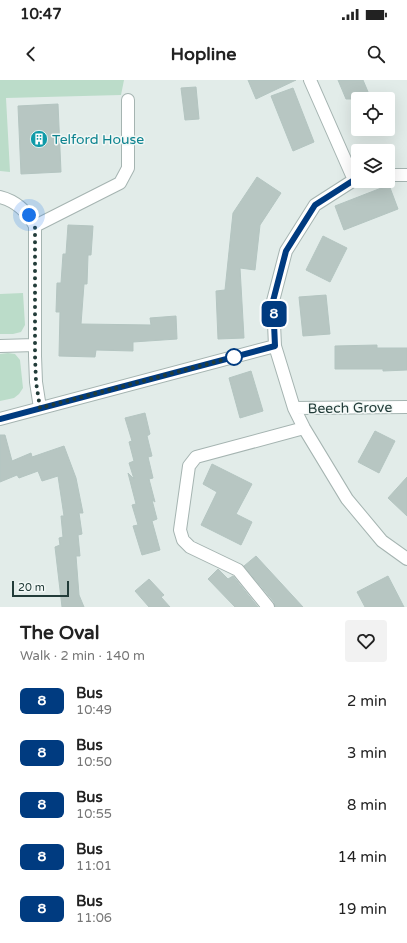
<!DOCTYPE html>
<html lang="en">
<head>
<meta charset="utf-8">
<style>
  body { margin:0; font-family:"Varela Round",sans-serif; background:#f2f2f2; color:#222; height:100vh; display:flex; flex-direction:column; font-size:15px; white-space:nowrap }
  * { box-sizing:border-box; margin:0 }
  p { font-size:13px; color:#767676 }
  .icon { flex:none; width:22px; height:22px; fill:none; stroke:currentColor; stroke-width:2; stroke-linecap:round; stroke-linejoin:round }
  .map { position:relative; height:527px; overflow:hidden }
  .side { display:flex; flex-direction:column; background:#fff; flex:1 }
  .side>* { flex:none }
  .badge { padding:0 8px; border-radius:6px; font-size:14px; line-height:26px }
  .buttons { position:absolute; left:351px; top:12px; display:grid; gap:8px }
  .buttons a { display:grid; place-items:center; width:44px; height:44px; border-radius:4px; background:#fff; box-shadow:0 4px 16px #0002; font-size:20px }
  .scale { position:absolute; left:12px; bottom:10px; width:57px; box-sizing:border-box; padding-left:4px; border:2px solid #223c39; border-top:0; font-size:11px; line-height:14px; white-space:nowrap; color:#223c39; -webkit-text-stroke:3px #f2f8f6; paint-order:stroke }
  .you { position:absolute; width:20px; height:20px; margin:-10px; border:3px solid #fff; border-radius:50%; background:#1a73e8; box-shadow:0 0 0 6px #1a73e833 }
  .map>.badge { position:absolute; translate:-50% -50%; box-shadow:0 0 0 2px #fff }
  .round { display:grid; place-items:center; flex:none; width:42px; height:42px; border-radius:4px; background:#f2f2f2 }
  .overview { display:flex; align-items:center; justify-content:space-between; height:68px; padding:0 20px }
  h1 { font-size:19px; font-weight:700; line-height:30px }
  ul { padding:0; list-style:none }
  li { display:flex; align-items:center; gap:12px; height:52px; padding:0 20px }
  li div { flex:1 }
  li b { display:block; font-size:15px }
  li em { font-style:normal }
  li .badge { min-width:44px; font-weight:700; text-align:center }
  .status { display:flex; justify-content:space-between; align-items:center; height:28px; padding:0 20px; background:#fff; direction:ltr }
  .status svg { height:11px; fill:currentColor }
  header { display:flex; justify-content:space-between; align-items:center; height:52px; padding:0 20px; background:#fff; font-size:18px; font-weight:700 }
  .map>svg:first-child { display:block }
  .green { fill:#bbdcc9 }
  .building { fill:#b7c6c2; stroke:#b4c5c1 }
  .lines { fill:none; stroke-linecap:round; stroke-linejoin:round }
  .minor-casing { stroke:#a5b4b1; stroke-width:14 }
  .minor { stroke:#fff; stroke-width:12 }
  .line-casing { stroke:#fff; stroke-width:9 }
  .line { stroke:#003b80; stroke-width:6 }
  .walk { stroke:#223c39; stroke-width:4; stroke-dasharray:0 7.2 }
  .stop-dot { fill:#fff; stroke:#003b80; stroke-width:2 }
  .labels { text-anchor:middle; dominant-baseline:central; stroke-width:3; stroke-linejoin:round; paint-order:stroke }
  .culture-label { font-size:14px; fill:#0d838f; stroke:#f2f8f6; text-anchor:start }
  .street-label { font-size:14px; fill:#223c39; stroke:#f2f8f6 }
</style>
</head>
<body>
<div class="status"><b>10:47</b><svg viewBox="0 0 49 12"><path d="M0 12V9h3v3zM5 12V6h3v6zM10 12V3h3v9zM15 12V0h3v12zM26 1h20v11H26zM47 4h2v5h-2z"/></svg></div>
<header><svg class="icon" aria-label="back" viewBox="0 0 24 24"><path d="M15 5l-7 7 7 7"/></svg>Hopline<svg class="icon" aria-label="search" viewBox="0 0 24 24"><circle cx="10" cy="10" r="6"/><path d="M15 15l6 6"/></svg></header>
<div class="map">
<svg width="407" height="527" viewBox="0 0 407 527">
  <rect width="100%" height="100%" fill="#e2ece9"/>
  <path class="green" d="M0,0H124L121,15L6,18L10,92L0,91Z
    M23,213L25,245L21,252L13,254H0V214Z
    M8,273L15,274L20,280L23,308L19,314L14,318L0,321V274Z"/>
  <path class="building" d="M248,0H296L256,19Z
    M338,0H363L371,19H346Z
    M196,7L199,39L185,40L181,8Z
    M293,8L314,62L293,71L271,16Z
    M58,24L61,92L21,94L18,26Z
    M257,97L281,113L260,145L255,190L240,188L244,258L218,259L216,211L225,210L233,133Z
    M389,105L398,129L344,150L335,126Z
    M68,145L93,146L91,175H88L87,204H84L81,244L151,245L150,238L176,236L177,259L133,262V271L96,270L95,277L59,276L60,232H56L57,203H61L63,174H66Z
    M323,156L347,168L330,202L306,190Z
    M326,215L330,254L303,256L299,217Z
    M377,265V268H407V290L383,291V289H335V266Z
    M251,291L263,331L240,338L229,298Z
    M145,333L150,354L147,356L152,376L148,377L153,398L149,399L155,422L152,420L157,439L152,441L160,470L142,475L133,446L138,445L132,425L136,424L128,393L134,399L129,383L134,381L129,362L132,361L125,338Z
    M375,351L395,361L379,393L358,382Z
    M0,355H5L12,381L31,373L32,377L64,366L76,398L83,433H79L82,454L78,455L80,476H76L79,515L84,527H62L55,467L60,465L59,458L63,457L61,436H64L58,396L42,401L38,391L19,398L17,395L0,402Z
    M212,384L252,404L236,434L252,442L241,465L201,445L217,412L203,404Z
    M407,397V436L388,418Z
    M256,476L303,527H275L274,522L244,486Z
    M218,489L228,499L233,496L258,527H235L208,499Z
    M388,496L404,527H365L357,512Z
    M149,499L164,515L161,517L170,527H149L135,511Z"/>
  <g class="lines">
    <defs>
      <path id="minor" d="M310,0L354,100
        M388,95H407
        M358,99L354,100L315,125L286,171L273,221L275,266L294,328L304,348L347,419L382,461L407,479
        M0,117C16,121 27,131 35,146V276L36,302L40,328
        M35,146L120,103L128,88V20
        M0,266L35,265
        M294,328L407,327
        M0,339L275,266
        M268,527L238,490L190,467L183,460L180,450L189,386L196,377L304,348"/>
    </defs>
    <use href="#minor" class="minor-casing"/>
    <use href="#minor" class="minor"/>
  </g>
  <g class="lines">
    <defs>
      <path id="line" d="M0,339L275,266L273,221L286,171L315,125L354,100L358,99"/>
    </defs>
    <use href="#line" class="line-casing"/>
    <use href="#line" class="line"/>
    <path class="walk" d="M29,135L35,146V276L36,302L40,328L234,277"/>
  </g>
  <defs>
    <symbol id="building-disc" viewBox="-11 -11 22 22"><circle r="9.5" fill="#0f9aa8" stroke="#f2f8f6"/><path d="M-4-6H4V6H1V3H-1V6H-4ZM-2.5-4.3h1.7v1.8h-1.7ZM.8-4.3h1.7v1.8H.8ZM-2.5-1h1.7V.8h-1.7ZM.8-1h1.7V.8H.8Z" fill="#fff"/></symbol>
  </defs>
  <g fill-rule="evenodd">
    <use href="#building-disc" x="29" y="49" width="20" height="20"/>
  </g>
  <circle class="stop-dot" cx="234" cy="277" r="8"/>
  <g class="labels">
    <g class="culture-label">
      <text x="52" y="59">Telford House</text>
    </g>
    <g class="street-label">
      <text transform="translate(350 328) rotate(-1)">Beech Grove</text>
    </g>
  </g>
</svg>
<div class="buttons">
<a><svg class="icon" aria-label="locate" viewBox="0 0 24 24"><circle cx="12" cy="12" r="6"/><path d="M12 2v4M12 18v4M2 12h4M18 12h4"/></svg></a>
<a><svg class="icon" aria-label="layers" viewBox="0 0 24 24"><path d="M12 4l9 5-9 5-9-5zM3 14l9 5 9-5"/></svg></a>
</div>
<div class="scale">20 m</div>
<div class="you" style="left:29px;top:135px"></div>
<b class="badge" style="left:274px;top:234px;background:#003b80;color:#fff">8</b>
</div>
<section class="side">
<div class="overview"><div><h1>The Oval</h1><p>Walk · 2 min · 140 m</p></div><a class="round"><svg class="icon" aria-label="heart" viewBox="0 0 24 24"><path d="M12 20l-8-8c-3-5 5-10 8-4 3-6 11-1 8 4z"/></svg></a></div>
<ul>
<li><span class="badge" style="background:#003b80;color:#fff">8</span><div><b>Bus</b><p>10:49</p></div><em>2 min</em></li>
<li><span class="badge" style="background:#003b80;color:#fff">8</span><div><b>Bus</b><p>10:50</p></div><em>3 min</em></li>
<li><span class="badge" style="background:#003b80;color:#fff">8</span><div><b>Bus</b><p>10:55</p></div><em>8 min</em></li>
<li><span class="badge" style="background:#003b80;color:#fff">8</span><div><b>Bus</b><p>11:01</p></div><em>14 min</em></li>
<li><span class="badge" style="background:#003b80;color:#fff">8</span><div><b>Bus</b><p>11:06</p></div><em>19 min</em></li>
</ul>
</section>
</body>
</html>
